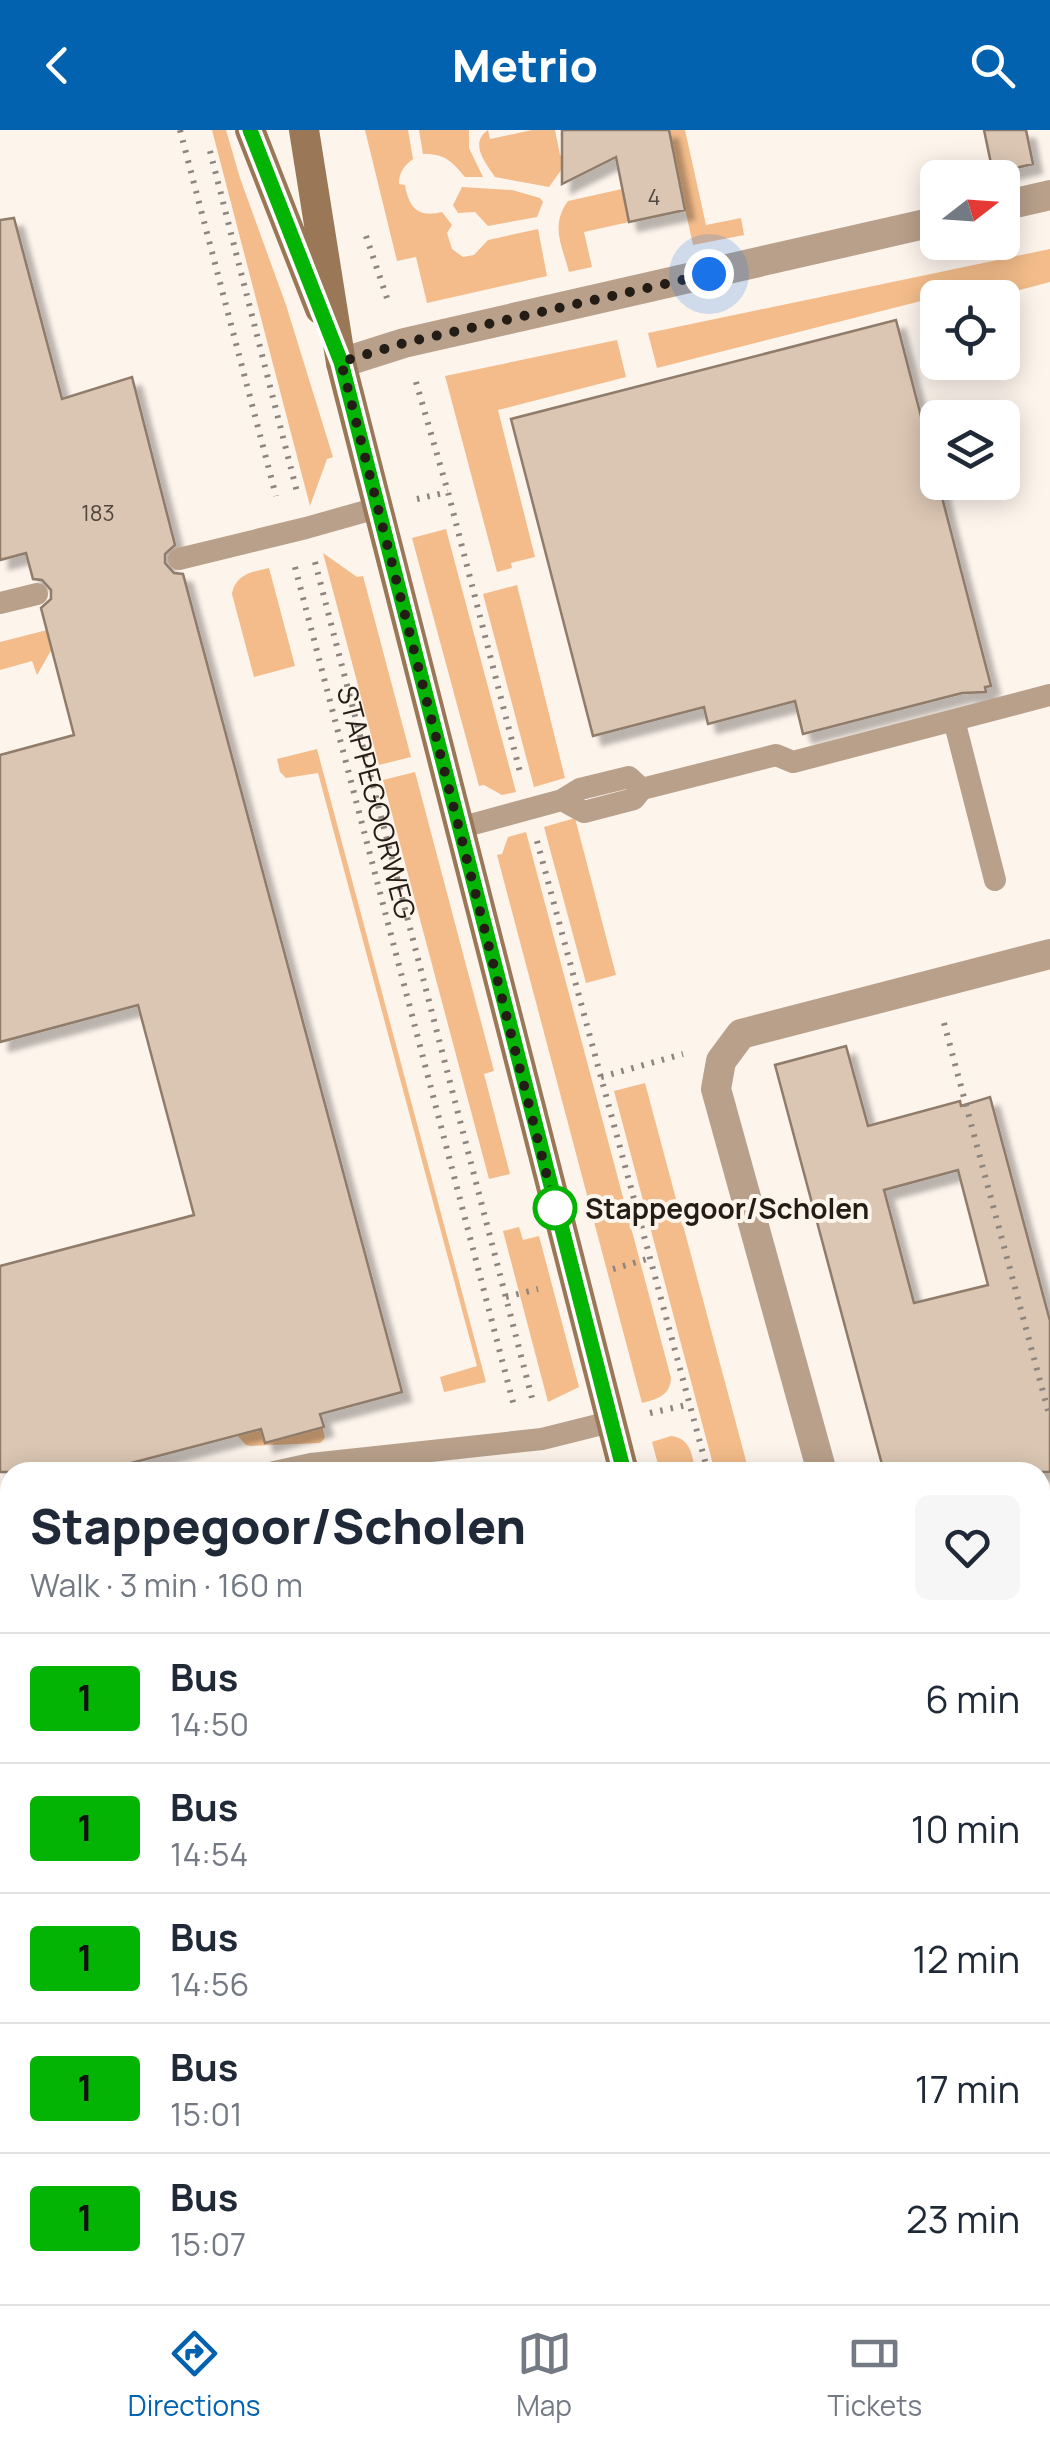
<!DOCTYPE html>
<html lang="en">
<head>
<meta charset="utf-8">
<style>
  body { margin:0; font-family:Manrope,sans-serif; background:#f6f6f7; color:#1f2937; height:100vh; display:flex; flex-direction:column; font-size:38px; white-space:nowrap }
  * { box-sizing:border-box; margin:0 }
  p { font-size:32px; color:#747a83 }
  .icon { flex:none; width:55px; height:55px; fill:none; stroke:currentColor; stroke-width:2; stroke-linecap:round; stroke-linejoin:round }
  .map { position:relative; flex:1; overflow:hidden }
  .details { position:absolute; left:0px; top:1332px; width:1050px; height:842px; display:flex; flex-direction:column; background:#fff; border-radius:30px 30px 0 0; box-shadow:0 5px 25px #0003 }
  .details>* { flex:none }
  .badge { padding:0 20px; border-radius:8px; font-size:35px; line-height:65px }
  .needle { width:65px; rotate:73deg }
  .buttons { position:absolute; left:920px; top:30px; display:grid; gap:20px }
  .buttons a { display:grid; place-items:center; width:100px; height:100px; border-radius:15px; background:#fff; box-shadow:0 5px 25px #0003; font-size:50px }
  .you { position:absolute; width:50px; height:50px; margin:-25px; border:8px solid #fff; border-radius:50%; background:#1a73e8; box-shadow:0 0 0 15px #1a73e833 }
  .map>.badge { position:absolute; translate:-50% -50%; box-shadow:0 0 0 5px #fff }
  .round { display:grid; place-items:center; flex:none; width:105px; height:105px; border-radius:15px; background:#f6f6f7 }
  .head { display:flex; align-items:center; justify-content:space-between; height:170px; padding:0 30px }
  h1 { font-size:48px; font-weight:800; line-height:75px }
  ul { padding:0; list-style:none }
  li { display:flex; align-items:center; gap:30px; height:130px; padding:0 30px; border-top:2px solid #e0e1e3 }
  li div { flex:1 }
  li b { display:block; font-size:38px }
  li em { font-style:normal }
  li .badge { min-width:110px; font-weight:700; text-align:center }
  header { display:flex; justify-content:space-between; align-items:center; height:130px; padding:0 30px; background:#0262af; color:#fff; font-size:45px; font-weight:800 }
  .menu { display:flex; justify-content:space-around; align-items:center; height:140px; border-top:2px solid #e0e1e3; background:#fff; font-size:28px; color:#747a83 }
  .menu a { display:grid; justify-items:center; gap:5px }
  .menu .current { color:#0262af }
  .map>svg:first-child { display:block }
  .green { fill:#f3bc8a }
  .water { fill:#add3fe }
  .building { fill:#dbc6b3; stroke:#8f7b6a; stroke-width:2.5; fill-rule:evenodd; filter:url(#shadow) }
  .lines { fill:none; stroke-linecap:round; stroke-linejoin:round }
  .path { stroke:#8d857e; stroke-width:6; stroke-dasharray:2.5 8; stroke-linecap:butt }
  .lane { stroke:#b8a08b; stroke-width:22 }
  .street { stroke:#b8a08b; stroke-width:30 }
  .secondary { stroke:#997757; stroke-width:30 }
  .line-casing { stroke:#fff; stroke-width:22 }
  .line { stroke:#04b404; stroke-width:15 }
  .walk { stroke:#241d16; stroke-width:10; stroke-dasharray:0 18 }
  .stop-dot { fill:#fff; stroke:#04b404; stroke-width:5 }
  .labels { text-anchor:middle; dominant-baseline:central; stroke-width:8; stroke-linejoin:round; paint-order:stroke }
  .number-label { font-size:22px; fill:#52473d }
  .street-label { font-size:28px; fill:#241d16; stroke:#fdf4ec }
  .stop-label { font-size:28px; font-weight:bold; fill:#241d16; stroke:#fdf4ec; text-anchor:start }
</style>
</head>
<body>
<header><svg class="icon" aria-label="back" viewBox="0 0 24 24"><path d="M15 5l-7 7 7 7"/></svg>Metrio<svg class="icon" aria-label="search" viewBox="0 0 24 24"><circle cx="10" cy="10" r="6"/><path d="M15 15l6 6"/></svg></header>
<div class="map">
<svg width="1050" height="2174" viewBox="0 0 1050 2174">
  <defs>
    <filter id="shadow"><feDropShadow dx="9" dy="9" stdDeviation="2.5" flood-color="#0004"/></filter>
  </defs>
  <rect width="100%" height="100%" fill="#fdf4ec"/>
  <path class="green" d="M212,0H226L240,48L286,175L333,327L327,329L310,376Z
    M365,0H408L413,29C404,36 399,42 399,54L405,55C409,78 418,88 442,82L452,95L447,103L452,119L463,127L474,125L488,110L538,99L547,146L427,173L416,127L397,131Z
    M419,0H469V18L483,47H465C453,32 444,23 423,24Z
    M488,0L490,9L532,0H555L560,25L564,28L562,39L549,57L495,47C485,32 469,13 488,0Z
    M668,0H685L706,95L741,88L744,105L693,115Z
    M462,57L512,60L540,68L543,72L537,87L488,96L475,82L458,83L453,75Z
    M622,59L629,92L584,102L592,137L569,142C562,115 550,96 568,71Z
    M1050,119V152L994,167L938,168L937,182L925,185L921,171L657,238L648,203Z
    M617,210L626,247L498,280L535,427L511,433L512,438L497,442L445,246Z
    M446,399L516,662L502,665L484,655L479,656L412,408Z
    M323,423L357,447L363,446L411,627L379,635Z
    M269,438L295,536L254,547L232,464C236,444 252,442 269,438Z
    M517,455L565,648L534,657L483,464Z
    M51,499L56,512L37,545L32,531L0,540V512Z
    M317,619L486,1252L449,1261L444,1262L440,1247L477,1236L318,643L286,648L280,642L277,629Z
    M415,642L494,941L484,944L510,1044L489,1049L383,650Z
    M575,688L616,845L586,853L544,697Z
    M526,702L671,1248C670,1266 657,1269 642,1273L497,725L502,724L508,707Z
    M645,953L749,1342H715L614,961Z
    M519,1097L523,1110L539,1106L579,1257L548,1272L503,1101Z
    M319,1284L325,1308L320,1313L251,1316L246,1315L237,1305Z
    M671,1306C691,1308 692,1326 696,1342H660L652,1312Z
    M10,1463V1518L0,1516V1482Z
    M0,1532L10,1542V1591L0,1577Z
    M0,1691L10,1724V1772L0,1755Z
    M1050,2125V2174H964L962,2165H1040V2127Z
    M231,2165H306L309,2174H232Z
    M458,2165H503L492,2174H445Z
    M735,2165H821L811,2174H745Z"/>
  <path class="water" d="M306,2165H458L445,2174H309Z"/>
  <path class="building" d="M562,0H669L685,80L629,92L616,27L562,54Z
    M984,0H1026L1033,34L993,43Z
    M14,88L62,269L132,247L175,415L165,424V433L174,443L183,444L402,1262L320,1284L324,1297L265,1313L261,1299L97,1342H0V1136L194,1085L138,875L0,912V625L74,605L41,478L51,469V460L42,450L33,449L26,423L0,430V90Z
    M896,190L991,556L985,557L986,562L962,563L803,604L795,571L708,594L704,577L593,606L511,289Z
    M846,916L868,996L960,971L961,976L990,967L1050,1191V1342H884L775,935ZM958,1040L988,1155L914,1173L884,1060Z"/>
  <g class="lines">
    <g class="path">
      <path d="M180,0L276,366"/>
      <path d="M210,21L297,362"/>
      <path d="M366,106L389,174"/>
      <path d="M416,252L448,362L521,646"/>
      <path d="M417,369L448,362"/>
      <path id="s1" d="M315,432L533,1272"/>
      <path d="M295,437L514,1276"/>
      <path d="M537,711L708,1342"/>
      <path d="M944,893L1050,1288"/>
      <path d="M601,947L683,924"/>
      <path d="M613,1139L650,1128"/>
      <path d="M506,1167L538,1159"/>
      <path d="M650,1283L691,1274"/>
      <path d="M1040,2117L1050,2115"/>
      <path d="M954,2165L956,2174"/>
      <path d="M522,2174L534,2165"/>
      <path d="M937,2174L938,2165"/>
    </g>
    <path class="lane" d="M179,429L306,398L377,378
      M0,473L37,464
      M954,590L995,750
      M562,670L584,682L634,669L642,659
      M459,698L562,670L580,659L629,647L642,659L776,625L793,632L1050,565
      M274,1342L311,1334L542,1309L610,1292
      M0,1427L10,1423
      M0,1602L10,1616
      M216,2165L218,2174"/>
    <path class="street" d="M1002,76L1050,65
      M341,233L404,213L938,91
      M822,1342L716,959L721,931L741,904L1050,824
      M1040,1465L1050,1463"/>
    <path class="secondary" d="M250,0L320,179
      M304,0L341,233L624,1342
      M694,2165L698,2174
      M622,2174L635,2165
      M859,2174L863,2165"/>
  </g>
  <g class="lines">
    <defs>
      <path id="line" d="M250,0L341,232L624,1342"/>
    </defs>
    <use href="#line" class="line-casing"/>
    <use href="#line" class="line"/>
    <path class="walk" d="M555,1078L341,232L404,213L709,144"/>
  </g>
  <circle class="stop-dot" cx="555" cy="1078" r="20"/>
  <g class="labels">
    <g class="number-label">
      <text x="654" y="67">4</text>
      <text x="98" y="383">183</text>
    </g>
    <g class="street-label">
      <text stroke="none"><textPath href="#s1" startOffset="248">STAPPEGOORWEG</textPath></text>
    </g>
    <g class="stop-label">
      <text x="585" y="1078">Stappegoor/Scholen</text>
    </g>
  </g>
</svg>
<div class="buttons">
<a><svg class="needle" viewBox="-14 -14 28 28"><path d="M0-13l5 13h-10z" fill="#e53935"/><path d="M0 13l5-13h-10z" fill="#747a83"/></svg></a>
<a><svg class="icon" aria-label="locate" viewBox="0 0 24 24"><circle cx="12" cy="12" r="6"/><path d="M12 2v4M12 18v4M2 12h4M18 12h4"/></svg></a>
<a><svg class="icon" aria-label="layers" viewBox="0 0 24 24"><path d="M12 4l9 5-9 5-9-5zM3 14l9 5 9-5"/></svg></a>
</div>
<div class="you" style="left:709px;top:144px"></div>
<section class="details">
<div class="head"><div><h1>Stappegoor/Scholen</h1><p>Walk · 3 min · 160 m</p></div><a class="round"><svg class="icon" aria-label="heart" viewBox="0 0 24 24"><path d="M12 20l-8-8c-3-5 5-10 8-4 3-6 11-1 8 4z"/></svg></a></div>
<ul>
<li><span class="badge" style="background:#04b404;color:#111">1</span><div><b>Bus</b><p>14:50</p></div><em>6 min</em></li>
<li><span class="badge" style="background:#04b404;color:#111">1</span><div><b>Bus</b><p>14:54</p></div><em>10 min</em></li>
<li><span class="badge" style="background:#04b404;color:#111">1</span><div><b>Bus</b><p>14:56</p></div><em>12 min</em></li>
<li><span class="badge" style="background:#04b404;color:#111">1</span><div><b>Bus</b><p>15:01</p></div><em>17 min</em></li>
<li><span class="badge" style="background:#04b404;color:#111">1</span><div><b>Bus</b><p>15:07</p></div><em>23 min</em></li>
</ul>
</section>
</div>
<nav class="menu">
<a class="current"><svg class="icon" aria-label="directions" viewBox="0 0 24 24"><path d="M12 3l9 9-9 9-9-9zM9 14v-3h6M13 9l2 2-2 2"/></svg>Directions</a>
<a><svg class="icon" aria-label="map" viewBox="0 0 24 24"><path d="M3 6l6-2 6 2 6-2v14l-6 2-6-2-6 2zM9 4v14M15 6v14"/></svg>Map</a>
<a><svg class="icon" aria-label="tickets" viewBox="0 0 24 24"><path d="M3 7h18v10H3zM15 7v10"/></svg>Tickets</a>
</nav>
</body>
</html>
